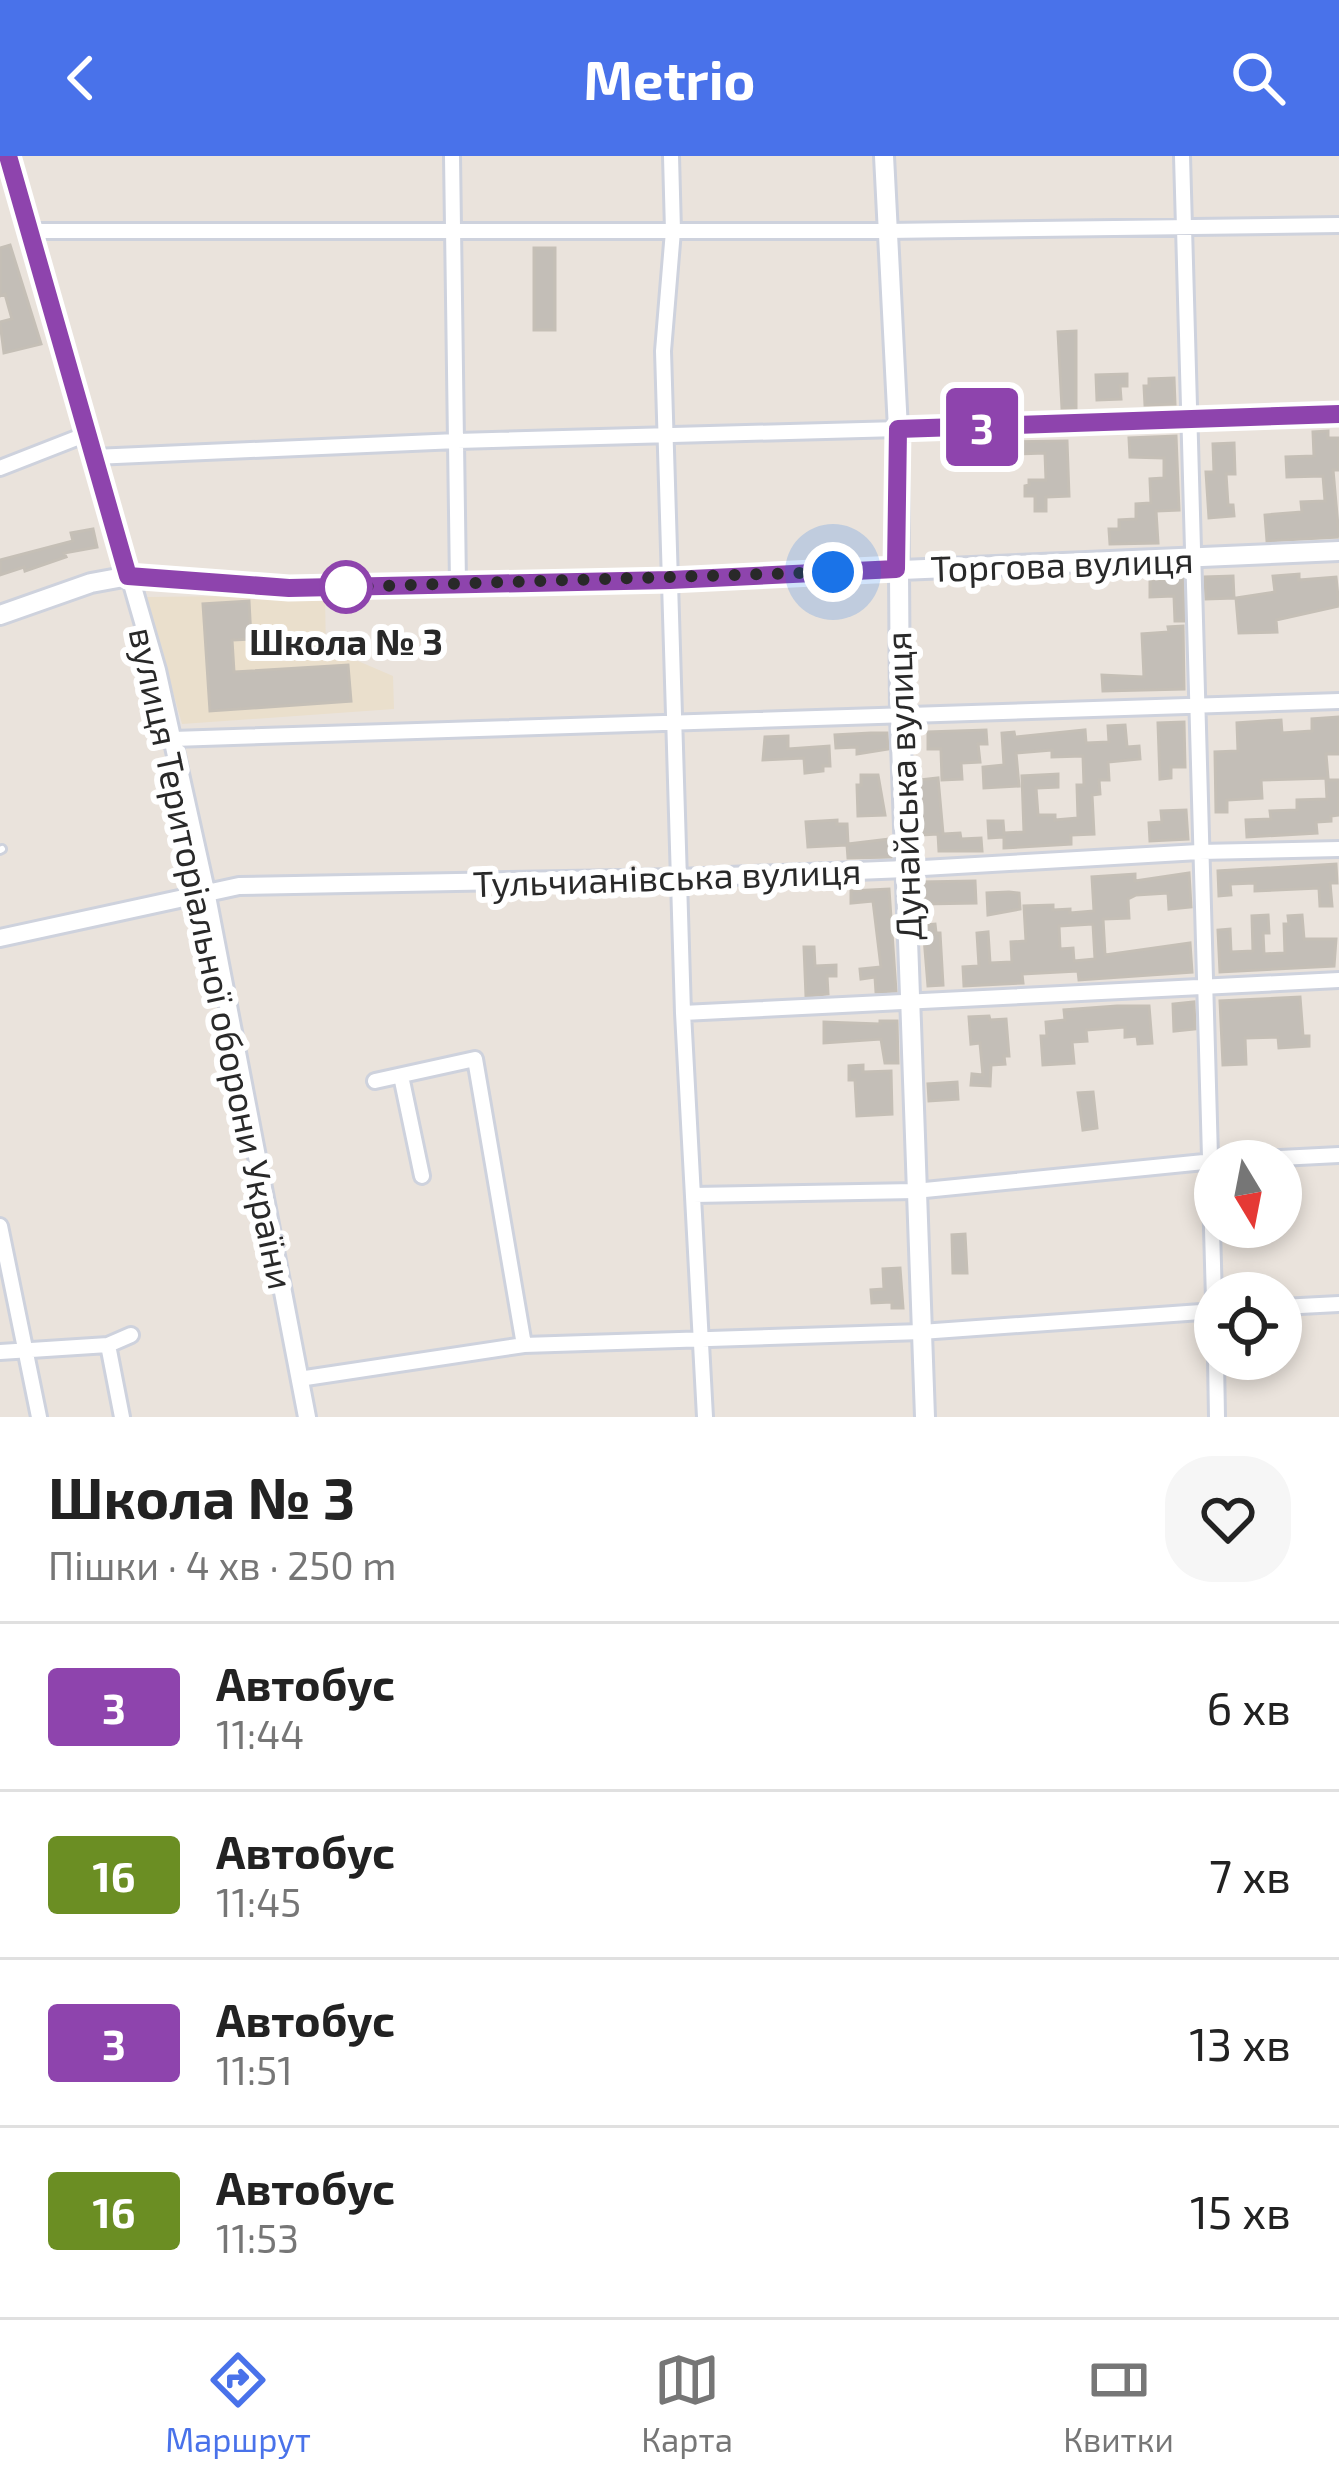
<!DOCTYPE html>
<html lang="uk">
<head>
<meta charset="utf-8">
<style>
  body { margin:0; font-family:"Exo 2",sans-serif; background:#f6f6f6; color:#222; height:100vh; display:flex; flex-direction:column; font-size:45px; white-space:nowrap }
  * { box-sizing:border-box; margin:0 }
  p { font-size:39px; color:#767676 }
  .icon { flex:none; width:66px; height:66px; fill:none; stroke:currentColor; stroke-width:2; stroke-linecap:round; stroke-linejoin:round }
  .map { position:relative; height:1261px; overflow:hidden }
  .sheet { display:flex; flex-direction:column; background:#fff; flex:1 }
  .sheet>* { flex:none }
  .badge { padding:0 24px; border-radius:9px; font-size:42px; line-height:78px }
  .needle { width:78px; rotate:170deg }
  .fabs { position:absolute; left:1194px; top:984px; display:grid; gap:24px }
  .fabs a { display:grid; place-items:center; width:108px; height:108px; border-radius:50%; background:#fff; box-shadow:0 6px 18px #0003; font-size:60px }
  .you { position:absolute; width:60px; height:60px; margin:-30px; border:9px solid #fff; border-radius:50%; background:#1a73e8; box-shadow:0 0 0 18px #1a73e833 }
  .map>.badge { position:absolute; translate:-50% -50%; box-shadow:0 0 0 6px #fff }
  .round { display:grid; place-items:center; flex:none; width:126px; height:126px; border-radius:48px; background:#f6f6f6 }
  .headline { display:flex; align-items:center; justify-content:space-between; height:204px; padding:0 48px }
  h1 { font-size:57px; font-weight:700; line-height:90px }
  ul { padding:0; list-style:none }
  li { display:flex; align-items:center; gap:36px; height:168px; padding:0 48px; border-top:3px solid #e0e0e0 }
  li div { flex:1 }
  li b { display:block; font-size:45px }
  li em { font-style:normal }
  li .badge { min-width:132px; font-weight:700; text-align:center }
  header { display:flex; justify-content:space-between; align-items:center; height:156px; padding:0 48px; background:#4972ea; color:#fff; font-size:54px; font-weight:700 }
  .tabs { display:flex; justify-content:space-around; align-items:center; height:168px; border-top:3px solid #e0e0e0; background:#fff; font-size:33px; color:#767676 }
  .tabs a { display:grid; justify-items:center; gap:6px }
  .tabs .on { color:#4972ea }
  .map>svg:first-child { display:block }
  .education { fill:#eadfcc }
  .building { fill:#c3beb7; stroke:#c5bfb6; stroke-width:3; fill-rule:evenodd }
  .lines { fill:none; stroke-linecap:round; stroke-linejoin:round }
  .service-casing { stroke:#ced2dd; stroke-width:12 }
  .minor-casing { stroke:#ced2dd; stroke-width:20 }
  .tertiary-casing { stroke:#ced2dd; stroke-width:22 }
  .secondary-casing { stroke:#ced2dd; stroke-width:24 }
  .service { stroke:#fff; stroke-width:6 }
  .minor { stroke:#fff; stroke-width:14 }
  .tertiary { stroke:#fff; stroke-width:16 }
  .secondary { stroke:#fff; stroke-width:18 }
  .line-casing { stroke:#fff; stroke-width:27 }
  .line { stroke:#8e44ad; stroke-width:18 }
  .walk { stroke:#292929; stroke-width:12; stroke-dasharray:0 21.6 }
  .stop-dot { fill:#fff; stroke:#8e44ad; stroke-width:6 }
  .labels { text-anchor:middle; dominant-baseline:central; stroke-width:12; stroke-linejoin:round; paint-order:stroke }
  .street-label { font-size:36px; fill:#292929; stroke:#fff }
  .stop-label { font-size:36px; font-weight:bold; fill:#292929; stroke:#fff }
</style>
</head>
<body>
<header><svg class="icon" aria-label="back" viewBox="0 0 24 24"><path d="M15 5l-7 7 7 7"/></svg>Metrio<svg class="icon" aria-label="search" viewBox="0 0 24 24"><circle cx="10" cy="10" r="6"/><path d="M15 15l6 6"/></svg></header>
<div class="map">
<svg width="1339" height="1261" viewBox="0 0 1339 1261">
  <rect width="100%" height="100%" fill="#eae3dc"/>
  <path class="education" d="M325,439L326,498L358,505L393,520L394,553L182,568L146,441Z"/>
  <path class="building" d="M10,89L41,188L4,197L0,166L12,163L5,138L0,140V92Z
    M534,92H555V174H534Z
    M1076,175V252H1062L1058,176Z
    M1127,218V230H1120L1121,243L1097,244L1096,219Z
    M1174,222L1175,248L1145,249L1144,230H1149V223Z
    M1328,275V282H1339V314H1333L1339,381L1267,385L1265,359L1302,356L1301,346L1325,345L1323,320L1287,321L1286,301L1314,300L1313,276Z
    M1176,280L1179,354L1156,355L1158,387L1110,388L1109,373H1119V364L1136,363V348L1151,347L1150,323L1164,322V302L1130,301L1129,282Z
    M1067,285L1069,340L1046,341V355H1035V340H1025V330L1029,329V324H1046L1045,297L1016,298L1017,303H1009V307L994,308V298H988L987,286Z
    M1234,287L1235,318H1226L1228,349H1233L1234,360L1209,362L1206,316H1214L1213,288Z
    M93,373L97,391L64,397L66,401L25,415L24,411L0,419V404L73,385L71,377Z
    M1299,418V424L1336,421L1339,450L1276,464L1277,476L1239,477L1236,442L1275,436L1273,420Z
    M1233,420L1234,442L1206,443L1205,421Z
    M1183,422L1184,465H1175L1174,440L1150,441V424Z
    M249,445L251,483L232,484L234,516L348,509L351,545L210,555L203,448Z
    M1183,470L1184,533L1103,535L1102,519L1144,521L1142,478L1169,476L1168,471Z
    M1339,561V598H1326L1328,622L1261,624L1262,642L1227,644V656H1216L1215,596L1238,595L1237,567L1281,564L1282,577L1312,575V563Z
    M1184,566L1185,611H1171V622L1160,623L1158,567Z
    M1125,569L1127,591L1139,590L1140,603L1108,606L1109,624H1099L1100,638L1092,639L1094,678L1071,679V688L1004,692V681L989,682L988,665H1003L1004,677L1024,676L1022,620L1058,618V631L1036,632L1038,659H1055V664L1078,662L1077,629H1084L1083,600L1052,601V594L1016,597L1019,630L984,632L983,611L1004,609L1002,577L1014,576L1015,581L1085,574L1086,587L1109,586L1108,570Z
    M986,574L987,588H978L980,606L961,607L962,623L942,624L941,593H928V576Z
    M871,577H887L888,593L857,598V591L836,592L835,579Z
    M788,580V593L829,590L830,610H823V615L805,617L804,602L763,604L765,581Z
    M861,619H878L885,659L858,660L857,629H861Z
    M938,622L943,678L960,677L961,683L981,682L982,695H939L938,678L922,679L919,624Z
    M1326,624H1339V659L1331,660V665L1316,666L1317,677L1247,681L1246,664L1271,663L1270,655L1297,654V644L1327,643Z
    M1186,654L1188,683L1150,685L1149,667L1162,666L1161,655Z
    M837,664V668H847L848,688L890,683L891,701L848,702L847,689L808,691L806,666Z
    M1336,708L1337,727H1330L1332,750H1320L1319,732L1255,735V727L1230,728L1231,739L1219,740L1218,715Z
    M1189,717L1191,751L1169,753L1168,737L1136,739L1128,743L1129,762L1103,763L1105,799L1190,787L1192,816L1079,824L1078,815L1022,818L1023,827L964,830L963,811L979,810L977,777L988,776L990,807L1012,806L1011,786L1026,785L1024,750L1053,749V754L1070,753V757L1094,755L1092,721L1135,718V725ZM1093,768L1095,803L1074,805L1073,792L1060,793L1059,770Z
    M975,725L976,747L922,748L921,726Z
    M889,733L896,835L876,836L875,821L861,823L860,813L881,811L873,745L851,747V735Z
    M1009,736L1019,737L1020,753L988,759L987,737Z
    M1268,759L1269,777H1263L1264,798L1285,797L1284,768H1289L1288,760L1302,759L1304,783H1336L1334,810L1220,816L1218,774L1230,773L1231,796L1253,795L1252,760Z
    M935,768L936,777H940L943,829L928,830L923,769Z
    M804,791H814L815,810L836,809V820H827L828,838L806,840Z
    M1300,841L1303,880H1309V890L1279,892L1278,881L1245,882L1246,908L1223,909L1220,845Z
    M1194,846L1195,873L1174,875L1173,848Z
    M1117,850H1149L1152,887L1138,888L1137,880L1125,881V871L1086,874L1087,885L1072,886L1074,907L1043,909L1041,880H1047L1046,866L1065,864L1064,854Z
    M989,860L990,864L1006,863L1009,900H1004L1005,908L991,909L990,930L971,929L972,918L983,919L980,887L971,888L969,861Z
    M880,865H897L898,907H885L881,883L824,887V866L880,868Z
    M863,909V916L891,915L892,958L857,960L855,924H849V910Z
    M957,926L958,943L929,945L928,928Z
    M1093,936L1097,972L1083,974L1078,937Z
    M965,1078L967,1117H953L952,1079Z
    M900,1112L903,1152H892V1146L872,1147L871,1134L884,1133L883,1113Z"/>
  <g class="lines">
    <defs>
      <path id="service" d="M0,694L2,693"/>
      <path id="minor" d="M452,0L458,428
        M671,0L673,75L663,195L683,857L705,1261
        M1182,0L1215,1180
        M29,75H886L1339,69
        M94,301L457,285L1188,265
        M0,312L87,278
        M173,583L1339,545
        M906,713L1199,696L1339,693
        M683,857L1339,824
        M401,920L422,1020
        M375,925L475,903L524,1189
        M1221,1005L1339,999
        M693,1039L915,1035L1214,1005
        M0,1070L39,1261
        M1281,1151L1339,1148
        M108,1189L122,1261
        M0,1196L108,1189L131,1179
        M1216,1203L1217,1261
        M299,1223L524,1189L921,1176L1215,1155"/>
      <path id="tertiary" d="M8,0L157,514L206,735L307,1261
        M1188,265L1339,258
        M0,782L239,730L679,722L906,713"/>
      <path id="secondary" d="M884,0L898,273L900,559L925,1261
        M0,459L91,427L129,420L289,432L670,424L1339,395"/>
    </defs>
    <use href="#service" class="service-casing"/>
    <use href="#minor" class="minor-casing"/>
    <use href="#tertiary" class="tertiary-casing"/>
    <use href="#secondary" class="secondary-casing"/>
    <use href="#service" class="service"/>
    <use href="#minor" class="minor"/>
    <use href="#tertiary" class="tertiary"/>
    <use href="#secondary" class="secondary"/>
  </g>
  <g class="lines">
    <defs>
      <path id="line" d="M8,0L128,420L289,432L670,424L896,413L898,273L1339,258"/>
    </defs>
    <use href="#line" class="line-casing"/>
    <use href="#line" class="line"/>
    <path class="walk" d="M346,431L833,416"/>
  </g>
  <circle class="stop-dot" cx="346" cy="431" r="24"/>
  <g class="labels">
    <g class="street-label">
      <text transform="translate(1062 407) rotate(-2)">Торгова вулиця</text>
      <text transform="translate(902 630) rotate(-92)">Дунайська вулиця</text>
      <text transform="translate(667 720) rotate(-2)">Тульчианівська вулиця</text>
      <text transform="translate(213 802) rotate(78)">вулиця Територіальної оборони України</text>
    </g>
    <g class="stop-label">
      <text x="346" y="484">Школа № 3</text>
    </g>
  </g>
</svg>
<div class="fabs">
<a><svg class="needle" viewBox="-14 -14 28 28"><path d="M0-13l5 13h-10z" fill="#e53935"/><path d="M0 13l5-13h-10z" fill="#767676"/></svg></a>
<a><svg class="icon" aria-label="locate" viewBox="0 0 24 24"><circle cx="12" cy="12" r="6"/><path d="M12 2v4M12 18v4M2 12h4M18 12h4"/></svg></a>
</div>
<div class="you" style="left:833px;top:416px"></div>
<b class="badge" style="left:982px;top:271px;background:#8e44ad;color:#fff">3</b>
</div>
<section class="sheet">
<div class="headline"><div><h1>Школа № 3</h1><p>Пішки · 4 хв · 250 m</p></div><a class="round"><svg class="icon" aria-label="heart" viewBox="0 0 24 24"><path d="M12 20l-8-8c-3-5 5-10 8-4 3-6 11-1 8 4z"/></svg></a></div>
<ul>
<li><span class="badge" style="background:#8e44ad;color:#fff">3</span><div><b>Автобус</b><p>11:44</p></div><em>6 хв</em></li>
<li><span class="badge" style="background:#6b8e23;color:#fff">16</span><div><b>Автобус</b><p>11:45</p></div><em>7 хв</em></li>
<li><span class="badge" style="background:#8e44ad;color:#fff">3</span><div><b>Автобус</b><p>11:51</p></div><em>13 хв</em></li>
<li><span class="badge" style="background:#6b8e23;color:#fff">16</span><div><b>Автобус</b><p>11:53</p></div><em>15 хв</em></li>
</ul>
</section>
<nav class="tabs">
<a class="on"><svg class="icon" aria-label="directions" viewBox="0 0 24 24"><path d="M12 3l9 9-9 9-9-9zM9 14v-3h6M13 9l2 2-2 2"/></svg>Маршрут</a>
<a><svg class="icon" aria-label="map" viewBox="0 0 24 24"><path d="M3 6l6-2 6 2 6-2v14l-6 2-6-2-6 2zM9 4v14M15 6v14"/></svg>Карта</a>
<a><svg class="icon" aria-label="tickets" viewBox="0 0 24 24"><path d="M3 7h18v10H3zM15 7v10"/></svg>Квитки</a>
</nav>
</body>
</html>
